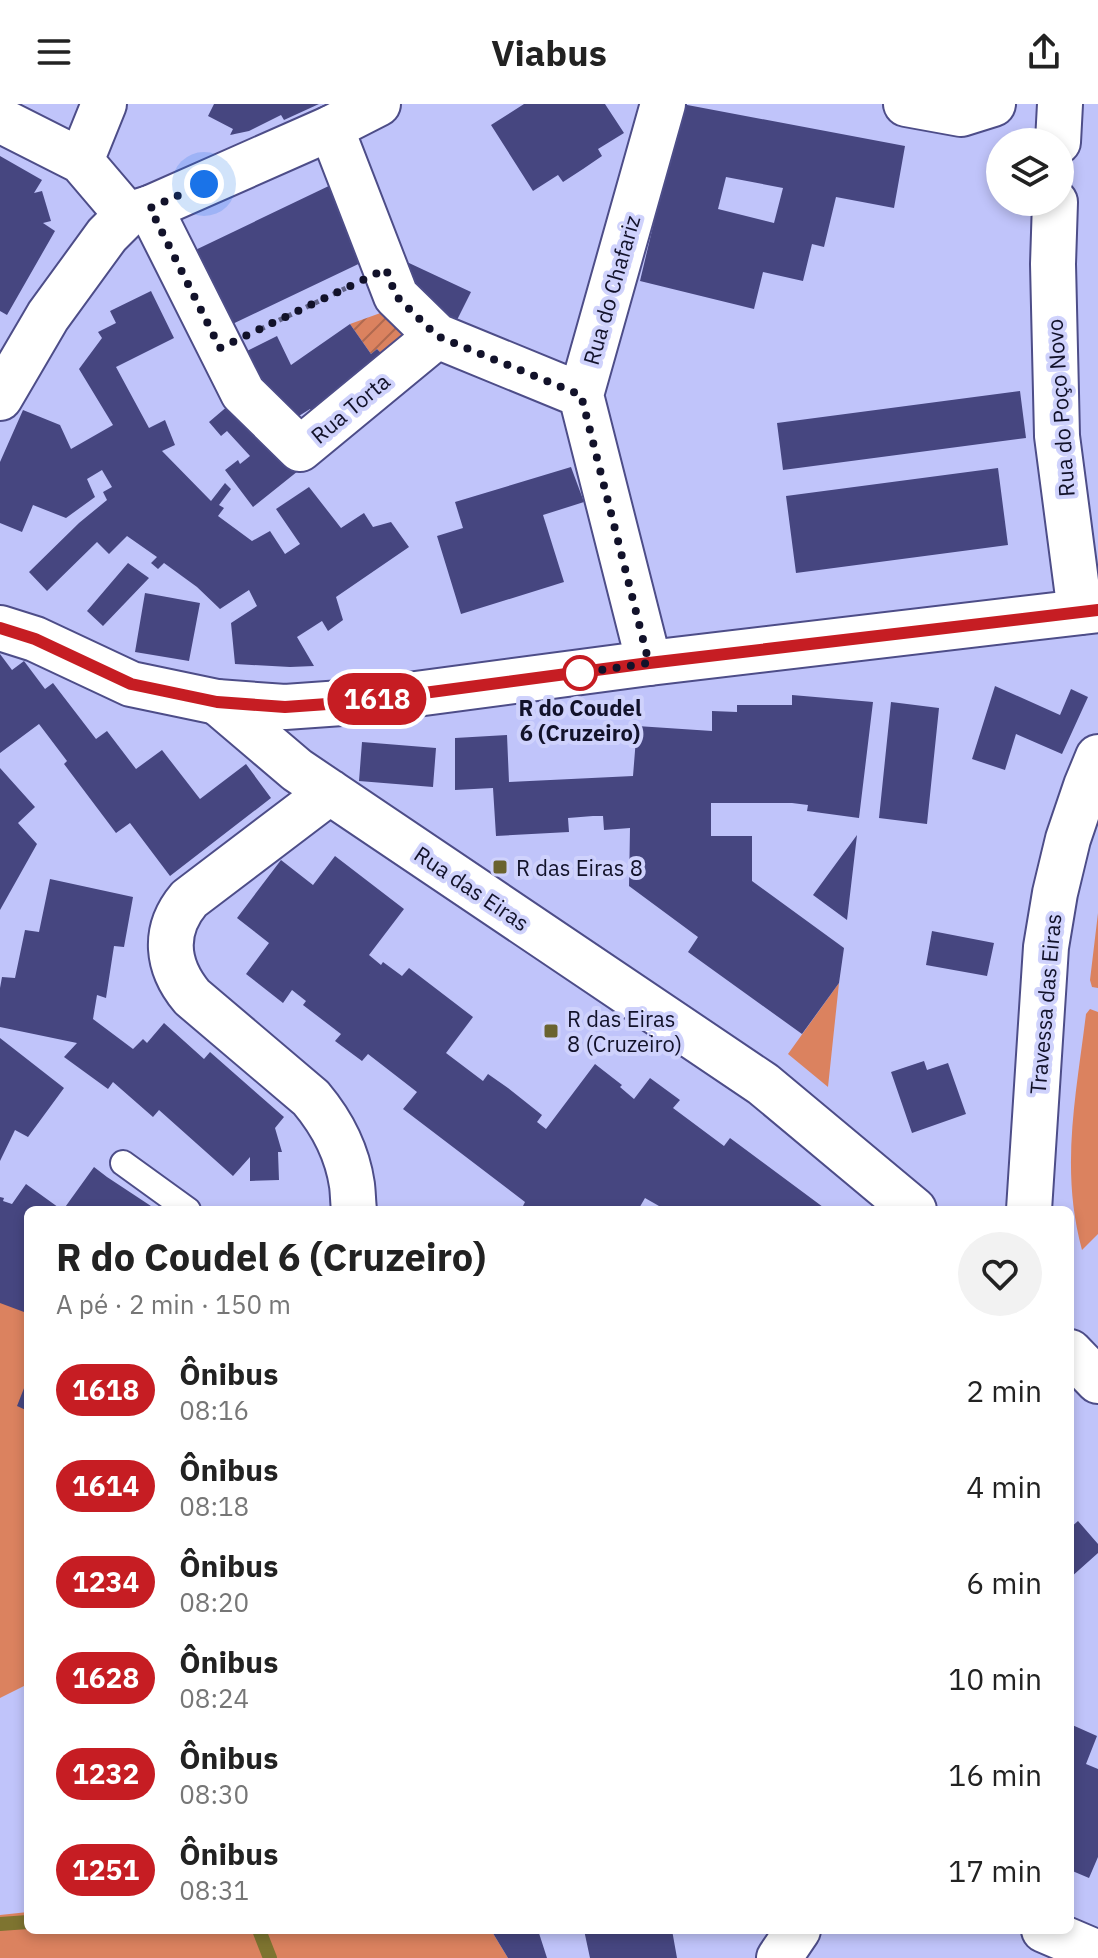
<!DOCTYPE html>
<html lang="pt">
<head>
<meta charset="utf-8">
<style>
  body { margin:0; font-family:"IBM Plex Sans",sans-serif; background:#f2f2f2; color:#222; height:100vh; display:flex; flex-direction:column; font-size:30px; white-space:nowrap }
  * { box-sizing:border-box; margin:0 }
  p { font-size:26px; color:#767676 }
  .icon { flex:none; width:44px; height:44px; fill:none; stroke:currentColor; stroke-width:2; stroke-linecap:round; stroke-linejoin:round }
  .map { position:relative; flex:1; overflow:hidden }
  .sheet { position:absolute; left:24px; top:1102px; width:1050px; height:728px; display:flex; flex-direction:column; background:#fff; border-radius:12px; box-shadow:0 4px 12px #0003 }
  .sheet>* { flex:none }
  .badge { padding:0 16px; border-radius:26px; font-size:28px; line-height:52px }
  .tools { position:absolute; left:986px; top:24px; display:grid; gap:16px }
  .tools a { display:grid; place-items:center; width:88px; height:88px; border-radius:50%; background:#fff; box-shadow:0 4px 12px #0003; font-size:40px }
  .you { position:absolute; width:40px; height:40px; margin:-20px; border:6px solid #fff; border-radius:50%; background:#1a73e8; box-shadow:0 0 0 12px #1a73e833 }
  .map>.badge { position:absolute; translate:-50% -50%; box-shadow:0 0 0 4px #fff }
  .round { display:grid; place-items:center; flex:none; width:84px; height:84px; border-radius:42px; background:#f2f2f2 }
  .summary { display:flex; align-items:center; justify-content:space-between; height:136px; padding:0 32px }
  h1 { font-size:38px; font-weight:800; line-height:60px }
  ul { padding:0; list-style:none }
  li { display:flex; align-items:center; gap:24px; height:96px; padding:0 32px }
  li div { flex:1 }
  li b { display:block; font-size:30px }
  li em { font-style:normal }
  li .badge { min-width:88px; font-weight:700; text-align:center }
  header { display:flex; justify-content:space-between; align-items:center; height:104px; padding:0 32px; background:#fff; font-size:36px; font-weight:800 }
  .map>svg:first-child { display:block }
  .green { fill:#db825f }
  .garden { fill:url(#garden-furrows) }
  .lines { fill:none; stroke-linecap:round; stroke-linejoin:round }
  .stream { stroke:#7e7430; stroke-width:14 }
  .building { fill:#464680; fill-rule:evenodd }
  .service-casing { stroke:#4d4d88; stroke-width:28 }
  .minor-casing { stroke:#4d4d88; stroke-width:48 }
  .tertiary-casing { stroke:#4d4d88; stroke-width:48 }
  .path { stroke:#616389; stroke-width:5; stroke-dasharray:4 6; stroke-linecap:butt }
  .service { stroke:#fff; stroke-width:24 }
  .minor { stroke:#fff; stroke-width:44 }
  .tertiary { stroke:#fff; stroke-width:44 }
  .line-casing { stroke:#fff; stroke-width:18 }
  .line { stroke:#c61d23; stroke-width:12 }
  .walk { stroke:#12122a; stroke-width:8; stroke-dasharray:0 14.4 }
  .stop-dot { fill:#fff; stroke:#c61d23; stroke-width:4 }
  .poi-dot { fill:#6a632f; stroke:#cfd2fc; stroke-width:3 }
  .labels { text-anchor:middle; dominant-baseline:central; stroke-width:8; stroke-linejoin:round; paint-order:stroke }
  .street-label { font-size:22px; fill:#12122a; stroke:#cfd2fc }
  .stop-label { font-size:22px; font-weight:bold; fill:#12122a; stroke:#cfd2fc }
  .poi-label { font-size:22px; fill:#12122a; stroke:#cfd2fc; text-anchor:start }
</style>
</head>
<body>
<header><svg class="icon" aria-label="menu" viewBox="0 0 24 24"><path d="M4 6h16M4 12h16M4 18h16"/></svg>Viabus<svg class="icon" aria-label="share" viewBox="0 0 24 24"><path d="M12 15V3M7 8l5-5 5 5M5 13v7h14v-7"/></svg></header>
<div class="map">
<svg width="1098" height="1854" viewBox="0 0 1098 1854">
  <defs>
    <pattern id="garden-furrows" width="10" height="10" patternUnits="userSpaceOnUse" patternTransform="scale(2)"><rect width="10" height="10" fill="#db825f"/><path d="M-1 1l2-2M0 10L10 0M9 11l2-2" fill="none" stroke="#b0694f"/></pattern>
  </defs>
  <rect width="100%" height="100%" fill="#c0c4fa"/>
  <path class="green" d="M1098,809V884L1092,883L1090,876Z
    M839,879L828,983L788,950Z
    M1090,905L1098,908V1130L1082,1146C1060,1065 1076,992 1086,910Z
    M0,1154L28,1165V1580L0,1594Z
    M28,1808V1826H491L508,1854H0V1811Z"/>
  <path class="garden" d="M386,207L417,233L383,251L377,245L371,250L350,220Z"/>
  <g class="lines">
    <path class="stream" d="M0,1820L28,1818
      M259,1826L270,1854"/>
  </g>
  <path class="building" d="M214,0H319L284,16L281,11L249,27L230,31L233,25L208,12Z
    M524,0H605L624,29L598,45L602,52L583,65L563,78L558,71L533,87L491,21Z
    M682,0L905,42L894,104L836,93L824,143L812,140L803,177L763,168L754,205L640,177ZM726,73L783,84L774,119L718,105Z
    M0,52L42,76L34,89L42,87L51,117L43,119L55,127L7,211L0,207Z
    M335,79L371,154L222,225L187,150Z
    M409,159L471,188L454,222L401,181Z
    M151,187L174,234L116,263L149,324L165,316L175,341L162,347L211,397L225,379L231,385L219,401L224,404L218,412L252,437L270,427L285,450L300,440L276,405L309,383L341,424L364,409L373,423L391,418L409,443L336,493L343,516L328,527L322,517L297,533L314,562L290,563L235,560L231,519L257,502L249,486L220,505L197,483L164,459L158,465L151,459L157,453L127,432L109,450L97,438L47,487L29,468L79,419L107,396L103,388L112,383L102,366L87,375L95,393L66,414L33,401L22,428L0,419V358L23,306L60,321L71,345L113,321L79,265L102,234L98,228L116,219L110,207Z
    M350,220L371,250L377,245L383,251L318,315L310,305L283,322L239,251L277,232L291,261Z
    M1020,287L1026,334L783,366L777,319Z
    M236,295L303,363L253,403L225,366L238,356L240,360L250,352L227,327L221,332L209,318Z
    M571,363L584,398L543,411L564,478L461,510L437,432L463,424L455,398Z
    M998,364L1008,441L796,469L786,392Z
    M128,459L149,474L103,522L87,507Z
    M145,489L200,499L189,557L135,548Z
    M0,550L12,566L24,557L45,585L53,579L96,635L107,627L136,665L162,646L200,695L246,660L271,694L170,772L130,719L116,729L64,660L67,657L39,620L0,649Z
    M995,582L1060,611L1071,585L1088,593L1062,650L1016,630L1005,666L972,655Z
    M792,591L873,598L859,714L807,707L808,701L792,699H711V732H752V777L844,844L839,879L802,930L688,848L698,833L629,782L630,724L604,726L603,712H593L568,714L569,728L496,732L493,684L455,686V634L507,631L509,678L633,672L637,622L712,627V607L737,608V601H792Z
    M891,598L939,604L927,720L879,714Z
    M362,638L436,644L433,683L359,677Z
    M0,664L35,703L18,719L37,740L0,806Z
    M857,731L847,816L813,791Z
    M335,752L404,805L369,851L381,861L383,858L402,872L409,864L473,913L446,949L483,977L488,970L508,984L542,1011L537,1018L546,1025L595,960L622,981L620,983L634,995L650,974L680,996L673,1004L724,1042L730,1034L827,1106H666L645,1094L638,1106H521L525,1098L403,1005L417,988L368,950L362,957L335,937L341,930L303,901L306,897L292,886L283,899L246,870L269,839L237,814L281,756L313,781Z
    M50,775L133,793L124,843L114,842L106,894L97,891L93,915L133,945L143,935L147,939L164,919L204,955L210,948L284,1013L275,1024L282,1048H278L279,1076L250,1077V1053L233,1072L159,1006L153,1013L113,978L108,985L64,953L77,939L0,923V884L2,873L15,874L25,826L39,828Z
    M932,827L994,839L987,872L926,861Z
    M0,934L64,984L28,1033L15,1026L0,1057Z
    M924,957L927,966L948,959L966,1010L912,1029L891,968Z
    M94,1063L107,1073L157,1106H63Z
    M26,1080L62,1106H28V1197L24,1208L0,1199V1093L4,1094L3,1097L12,1100Z
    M28,1274V1307L17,1302Z
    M1078,1417L1098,1440V1449L1070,1474V1424Z
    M1070,1620L1097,1632L1086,1660L1098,1665V1753L1089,1774L1070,1766Z
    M491,1826H538L547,1854H508Z
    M584,1826H672L677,1854H590Z"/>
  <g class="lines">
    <defs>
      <path id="service" d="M123,1059L188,1106"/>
      <path id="minor" d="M906,0L961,10L993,0
        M0,16L81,57L127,111
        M331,24L396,192L437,232L581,291
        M1058,38L1060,0
        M81,57L104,0
        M1055,98L1053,160L1057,332L1080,508
        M150,104L243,289L300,345L437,232
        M649,559L581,291L663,0
        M217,598L297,666L763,980L914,1106
        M330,688L189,795C162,827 167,863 192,893L311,994C332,1019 347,1047 352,1081C353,1089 353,1098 354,1106
        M1029,1106L1046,843L1055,789L1068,735L1086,682L1098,653
        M1070,1248L1098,1277
        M1044,1826L1098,1849
        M779,1854L798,1826"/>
      <path id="tertiary" d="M0,294L48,212L107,131L127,111L150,104L331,24L378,0
        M0,524L35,535L131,580L217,598L285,603L356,598L649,559L1098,506"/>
    </defs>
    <use href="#service" class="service-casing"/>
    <use href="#minor" class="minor-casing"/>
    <use href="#tertiary" class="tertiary-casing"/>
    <path class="path" d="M261,225L346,184"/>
    <use href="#service" class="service"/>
    <use href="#minor" class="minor"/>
    <use href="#tertiary" class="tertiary"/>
  </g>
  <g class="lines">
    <defs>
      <path id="line" d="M0,524L35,535L131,580L217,598L285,603L356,598L649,559L1098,506"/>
    </defs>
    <use href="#line" class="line-casing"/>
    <use href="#line" class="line"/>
    <path class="walk" d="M204,80L150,104L220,244L386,165L396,192L437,232L581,291L649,559L580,569"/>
  </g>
  <circle class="stop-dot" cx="580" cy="569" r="16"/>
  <g class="poi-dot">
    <rect x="492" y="755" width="16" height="16" rx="4"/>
    <rect x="543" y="919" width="16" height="16" rx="4"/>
  </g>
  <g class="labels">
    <g class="street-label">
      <text transform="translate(611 186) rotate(-74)">Rua do Chafariz</text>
      <text transform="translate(350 304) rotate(-40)">Rua Torta</text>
      <text transform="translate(1060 304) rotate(-94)">Rua do Poço Novo</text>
      <text transform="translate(472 784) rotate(34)">Rua das Eiras</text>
      <text transform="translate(1045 900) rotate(-85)">Travessa das Eiras</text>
    </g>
    <g class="stop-label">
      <text x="580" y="603">R do Coudel<tspan x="580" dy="25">6 (Cruzeiro)</tspan></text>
    </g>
    <g class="poi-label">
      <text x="516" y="763">R das Eiras 8</text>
      <text x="567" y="914">R das Eiras<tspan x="567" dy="25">8 (Cruzeiro)</tspan></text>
    </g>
  </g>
</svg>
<div class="tools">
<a><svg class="icon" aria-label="layers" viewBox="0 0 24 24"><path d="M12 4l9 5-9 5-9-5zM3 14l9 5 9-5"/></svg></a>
</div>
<div class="you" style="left:204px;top:80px"></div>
<b class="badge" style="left:377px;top:595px;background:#c61d23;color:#fff">1618</b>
<section class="sheet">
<div class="summary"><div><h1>R do Coudel 6 (Cruzeiro)</h1><p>A pé · 2 min · 150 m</p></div><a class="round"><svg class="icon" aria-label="heart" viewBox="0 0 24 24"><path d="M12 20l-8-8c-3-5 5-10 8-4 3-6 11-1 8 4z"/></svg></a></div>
<ul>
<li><span class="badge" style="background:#c61d23;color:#fff">1618</span><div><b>Ônibus</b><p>08:16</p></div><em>2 min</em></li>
<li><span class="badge" style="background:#c61d23;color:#fff">1614</span><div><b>Ônibus</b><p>08:18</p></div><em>4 min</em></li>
<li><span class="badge" style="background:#c61d23;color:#fff">1234</span><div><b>Ônibus</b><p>08:20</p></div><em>6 min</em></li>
<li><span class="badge" style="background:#c61d23;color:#fff">1628</span><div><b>Ônibus</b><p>08:24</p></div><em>10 min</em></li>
<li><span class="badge" style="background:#c61d23;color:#fff">1232</span><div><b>Ônibus</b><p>08:30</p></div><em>16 min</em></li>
<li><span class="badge" style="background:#c61d23;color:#fff">1251</span><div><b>Ônibus</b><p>08:31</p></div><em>17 min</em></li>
</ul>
</section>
</div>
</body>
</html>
